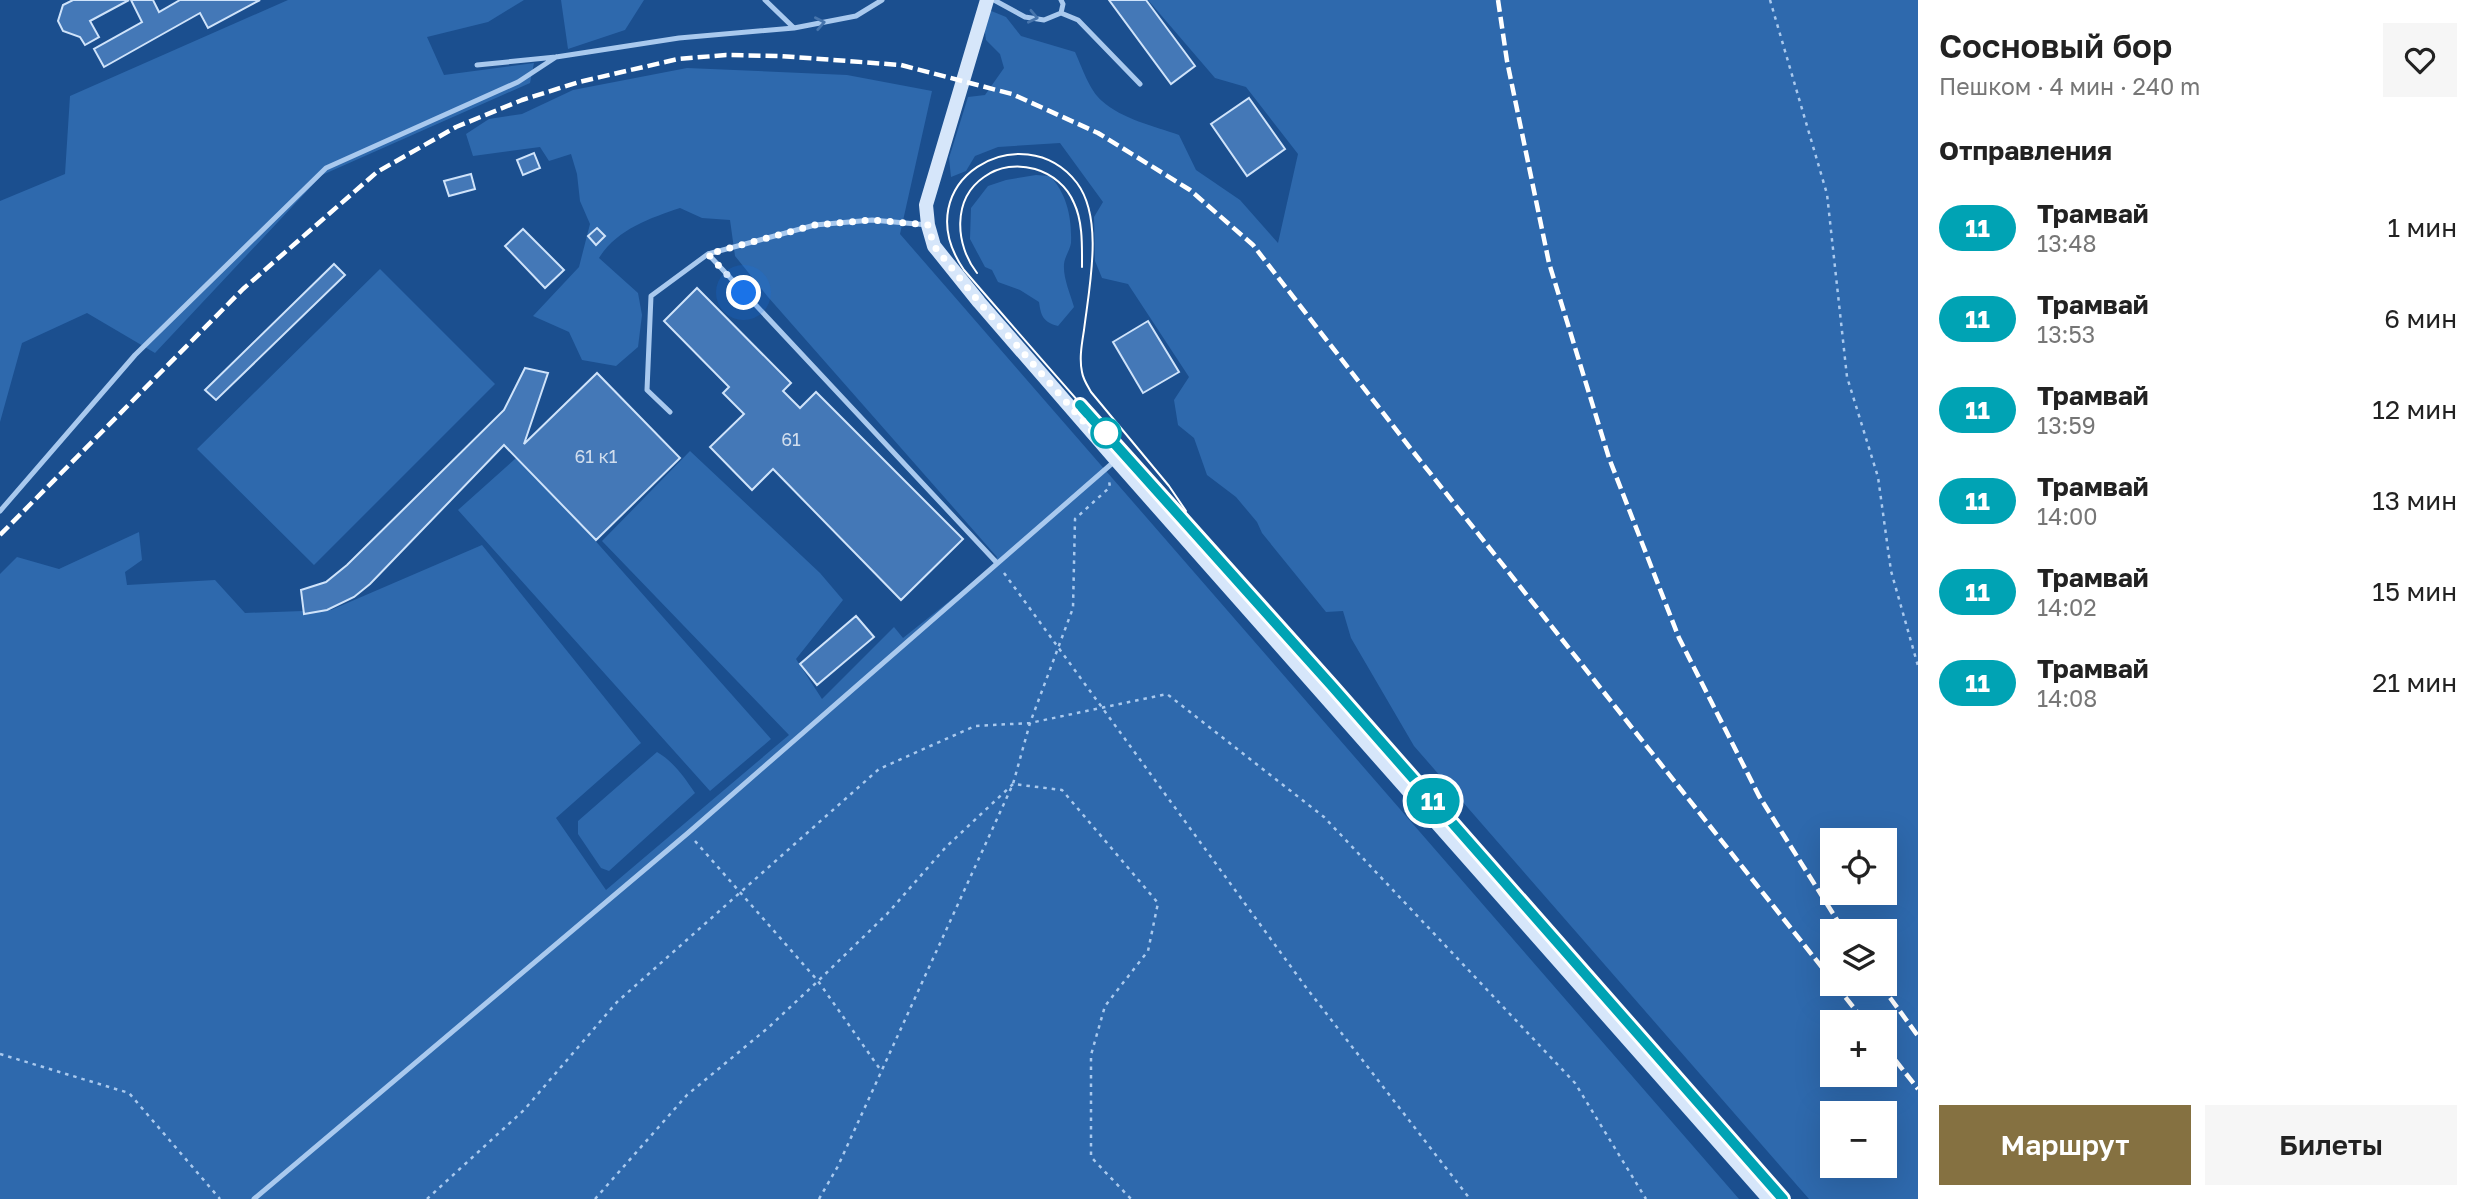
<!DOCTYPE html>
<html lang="ru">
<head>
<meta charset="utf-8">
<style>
  body { margin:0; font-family:"Golos Text",sans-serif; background:#f6f6f6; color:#222; height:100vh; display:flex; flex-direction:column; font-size:26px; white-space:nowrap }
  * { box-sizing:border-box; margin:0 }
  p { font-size:23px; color:#767676 }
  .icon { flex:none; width:38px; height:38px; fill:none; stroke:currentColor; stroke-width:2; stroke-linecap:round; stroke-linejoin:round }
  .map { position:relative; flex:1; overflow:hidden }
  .details { display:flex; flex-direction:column; background:#fff; width:560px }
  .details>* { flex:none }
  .badge { padding:0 14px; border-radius:23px; font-size:24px; line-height:46px }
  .buttons { position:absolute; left:1820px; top:828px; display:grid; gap:14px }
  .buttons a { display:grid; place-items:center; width:77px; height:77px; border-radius:0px; background:#fff; box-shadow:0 7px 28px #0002; font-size:35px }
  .you { position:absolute; width:35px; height:35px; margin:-18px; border:5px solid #fff; border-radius:50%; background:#1a73e8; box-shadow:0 0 0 10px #1a73e833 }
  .map>.badge { position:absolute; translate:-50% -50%; box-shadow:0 0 0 4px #fff }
  h2 { padding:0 21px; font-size:26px; line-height:63px }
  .round { display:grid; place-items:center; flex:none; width:74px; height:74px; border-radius:0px; background:#f6f6f6 }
  .summary { display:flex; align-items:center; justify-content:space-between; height:119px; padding:0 21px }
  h1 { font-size:33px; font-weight:600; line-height:52px }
  .cta { display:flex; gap:14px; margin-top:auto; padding:14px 21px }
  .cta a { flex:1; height:80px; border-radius:0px; background:#857141; color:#fff; font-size:28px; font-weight:600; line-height:80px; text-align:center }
  .cta a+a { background:#f6f6f6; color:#222 }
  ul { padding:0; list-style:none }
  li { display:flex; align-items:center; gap:21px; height:91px; padding:0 21px }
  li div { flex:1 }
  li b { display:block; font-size:26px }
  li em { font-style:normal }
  li .badge { min-width:77px; font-weight:700; text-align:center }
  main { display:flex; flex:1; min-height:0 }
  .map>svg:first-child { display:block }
  .green { fill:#2e69ad; fill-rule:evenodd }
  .building { fill:#4478b7; stroke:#cfe3fa; stroke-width:2 }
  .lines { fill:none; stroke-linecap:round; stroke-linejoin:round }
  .path { stroke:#a9c9ee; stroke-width:2.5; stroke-dasharray:3.5 5; stroke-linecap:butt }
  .service { stroke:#a9c9ee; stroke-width:5 }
  .secondary { stroke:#d6e6fa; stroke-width:14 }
  .tram { stroke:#fff; stroke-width:2 }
  .rail { stroke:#fff; stroke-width:4.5; stroke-dasharray:12 5; stroke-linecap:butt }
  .oneway { stroke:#4674ac }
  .line-casing { stroke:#fff; stroke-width:16 }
  .line { stroke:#00a3b4; stroke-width:10 }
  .walk { stroke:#fff; stroke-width:7; stroke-dasharray:0 12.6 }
  .stop-dot { fill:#fff; stroke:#00a3b4; stroke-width:3.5 }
  .labels { text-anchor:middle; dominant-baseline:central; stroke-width:6; stroke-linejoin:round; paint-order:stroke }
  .number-label { font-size:18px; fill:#d0dded }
</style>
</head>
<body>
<main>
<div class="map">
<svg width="1918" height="1199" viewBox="0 0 1918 1199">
  <rect width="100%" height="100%" fill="#1b4f8f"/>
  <path class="green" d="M288,0H524L488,22L427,37L444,75L534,63L530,83L322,175L155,353L87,313L22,343L0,422V201L65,174L70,96Z
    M561,0H644L625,30L568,49Z
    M1148,0H1918V1199H1809L1414,746L1351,638L1343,611L1326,612L1262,533L1257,522L1236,497L1207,475L1194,438L1178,425L1174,400L1189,377L1128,284L1102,278L1095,261L1094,217L1103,202L1060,143L998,147L975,156L966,171L951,177L949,158L968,97L985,95L1004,68L1000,54L986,40L983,18L989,10L1006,17L1021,36L1075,52C1082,67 1089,90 1102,101C1122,119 1154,126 1179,135L1196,170L1240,200L1278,243L1298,154L1246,87L1215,78ZM1832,840H1885V892H1832ZM1832,931H1885V984H1832ZM1832,1022H1885V1074H1832ZM1832,1113H1885V1166H1832Z
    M687,68L847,75L932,91L900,234L1739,1199H0V574L17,557L59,569L139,532L142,560L125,572L127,585L215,580L245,613L331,610L482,545L641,743L556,818L606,890L789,735L602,541L690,451L820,573L843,600L796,659L822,699L894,627L903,638L991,568L997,557L768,297L735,256L730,220L702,218L680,208C650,218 616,230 599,258L638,293L642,315L638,347L616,366L582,360L569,332L533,316L579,267L590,224L580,201L577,174L571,154L549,161L540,147L473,156L466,134L489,119L522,114L573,90Z
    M1036,175L1050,176C1067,194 1072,218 1071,243C1070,250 1065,256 1064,264C1063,278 1070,293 1074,307L1058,326C1043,322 1041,316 1039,302L1020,290L998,282L992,270L985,267L970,239L971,208L988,186L1006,180Z
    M380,269L495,384L314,565L197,449Z
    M516,458L584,528L771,739L710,791L458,510Z
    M657,752C674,762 684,777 695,793L609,871L601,868L578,834V821Z"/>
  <path class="building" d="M73,0H129L90,21L99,37L85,45L80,37L63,31L58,21L63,5Z
    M131,0H153L159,12L180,0H260L208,28L200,13L104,67L94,49L142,22Z
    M1109,0H1146L1195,66L1171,84Z
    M1249,98L1285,149L1247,176L1211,124Z
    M534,153L540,168L523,175L517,160Z
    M471,174L475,189L449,196L444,181Z
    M597,228L605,236L596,245L588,236Z
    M523,229L564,270L545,288L505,246Z
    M334,264L345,275L216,400L205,390Z
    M697,288L791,383L783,391L800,408L816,392L963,539L901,600L773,469L752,490L710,447L744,414L723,393L729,387L664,321Z
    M1148,321L1179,372L1143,393L1113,342Z
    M525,368L548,373L524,444L597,373L680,458L596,540L504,445L370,584L354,597L327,610L304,614L301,590L326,582L347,565L504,410Z
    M856,616L874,637L817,685L800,664Z"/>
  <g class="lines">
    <path class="path" d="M1770,0L1827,194L1847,377L1878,477L1891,571L1918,666
      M1004,573L1305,986L1470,1199
      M695,841L818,981L882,1072
      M0,1054L129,1093L220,1199
      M427,1199L524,1110L617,1002L879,769L975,726L1030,723L1167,694L1324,817L1575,1083L1646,1199
      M595,1199L687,1095L769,1027L818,981L887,914L946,847L1013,784L1062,790L1158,903L1148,951L1105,1006L1091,1055V1157L1131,1199
      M819,1199L838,1166L1013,784L1030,723L1073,608L1075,519L1110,487L1109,481"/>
    <path class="service" d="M765,0L794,28L856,16L882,0
      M994,0L1025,17L1044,20L1061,13L1063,4L1061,0
      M1061,13L1078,20L1140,84
      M477,65L556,57L679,38L794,28
      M708,254L997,563
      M670,412L647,390L651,296L708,254L815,225L872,220L928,225
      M0,511L135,355L326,168L518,82L556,57
      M254,1199L688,833L1116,460"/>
    <path class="secondary" d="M987,0L926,205L928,225L934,246L979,302L1116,460L1769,1199"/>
    <path class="tram" d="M977,273C955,245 952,199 984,177C1014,155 1060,169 1074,203C1083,222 1082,246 1082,267
      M1186,511L1169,486L1091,392C1087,385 1083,379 1082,372C1079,358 1082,343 1084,330C1089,288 1104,219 1077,183C1023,113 903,181 964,270C1234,583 1513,887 1783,1199"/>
    <path class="rail" d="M1498,0L1507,61L1549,263L1609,458L1679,638L1759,796L1844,931
      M0,535L243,289L377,172L456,127L522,100L579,82L678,59L726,55L780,56L901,65L1012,94L1098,133L1190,190L1253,245L1411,449L1832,980
      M1835,984L1865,1022
      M1880,984L1918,1036
      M1885,1047L1918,1089"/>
  </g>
  <defs><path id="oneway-chevron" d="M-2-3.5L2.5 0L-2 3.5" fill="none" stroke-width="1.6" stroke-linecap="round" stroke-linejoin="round" transform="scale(1.75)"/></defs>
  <g class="oneway">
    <use href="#oneway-chevron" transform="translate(1033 17) rotate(12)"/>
    <use href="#oneway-chevron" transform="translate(820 23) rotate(-11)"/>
  </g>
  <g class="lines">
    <defs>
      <path id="line" d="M1080,405L1331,685L1783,1199"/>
    </defs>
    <use href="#line" class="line-casing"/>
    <use href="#line" class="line"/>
    <path class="walk" d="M744,293L708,254L815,225L872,220L928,225L934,246L979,302L1096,436L1106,433"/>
  </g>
  <circle class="stop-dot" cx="1106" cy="433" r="14"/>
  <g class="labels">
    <g class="number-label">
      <text x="791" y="439">61</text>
      <text x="596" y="456">61 к1</text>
    </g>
  </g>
</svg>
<div class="buttons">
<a><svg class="icon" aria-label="locate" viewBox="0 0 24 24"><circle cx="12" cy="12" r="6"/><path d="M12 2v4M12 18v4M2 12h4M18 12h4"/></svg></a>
<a><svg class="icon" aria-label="layers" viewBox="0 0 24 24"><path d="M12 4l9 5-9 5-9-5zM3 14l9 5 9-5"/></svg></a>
<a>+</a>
<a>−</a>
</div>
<div class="you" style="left:744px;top:293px"></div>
<b class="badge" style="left:1433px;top:801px;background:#00a3b4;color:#fff">11</b>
</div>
<section class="details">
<div class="summary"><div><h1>Сосновый бор</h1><p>Пешком · 4 мин · 240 m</p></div><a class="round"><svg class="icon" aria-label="heart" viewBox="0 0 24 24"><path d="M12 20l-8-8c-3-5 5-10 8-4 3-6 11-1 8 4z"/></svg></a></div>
<h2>Отправления</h2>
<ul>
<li><span class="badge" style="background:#00a3b4;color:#fff">11</span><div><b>Трамвай</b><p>13:48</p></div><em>1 мин</em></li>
<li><span class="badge" style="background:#00a3b4;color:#fff">11</span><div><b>Трамвай</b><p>13:53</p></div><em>6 мин</em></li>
<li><span class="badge" style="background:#00a3b4;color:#fff">11</span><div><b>Трамвай</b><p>13:59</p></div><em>12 мин</em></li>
<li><span class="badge" style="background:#00a3b4;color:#fff">11</span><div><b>Трамвай</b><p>14:00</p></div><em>13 мин</em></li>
<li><span class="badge" style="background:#00a3b4;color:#fff">11</span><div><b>Трамвай</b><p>14:02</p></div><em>15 мин</em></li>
<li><span class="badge" style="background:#00a3b4;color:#fff">11</span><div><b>Трамвай</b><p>14:08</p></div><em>21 мин</em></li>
</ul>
<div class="cta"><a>Маршрут</a><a>Билеты</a></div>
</section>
</main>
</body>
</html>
